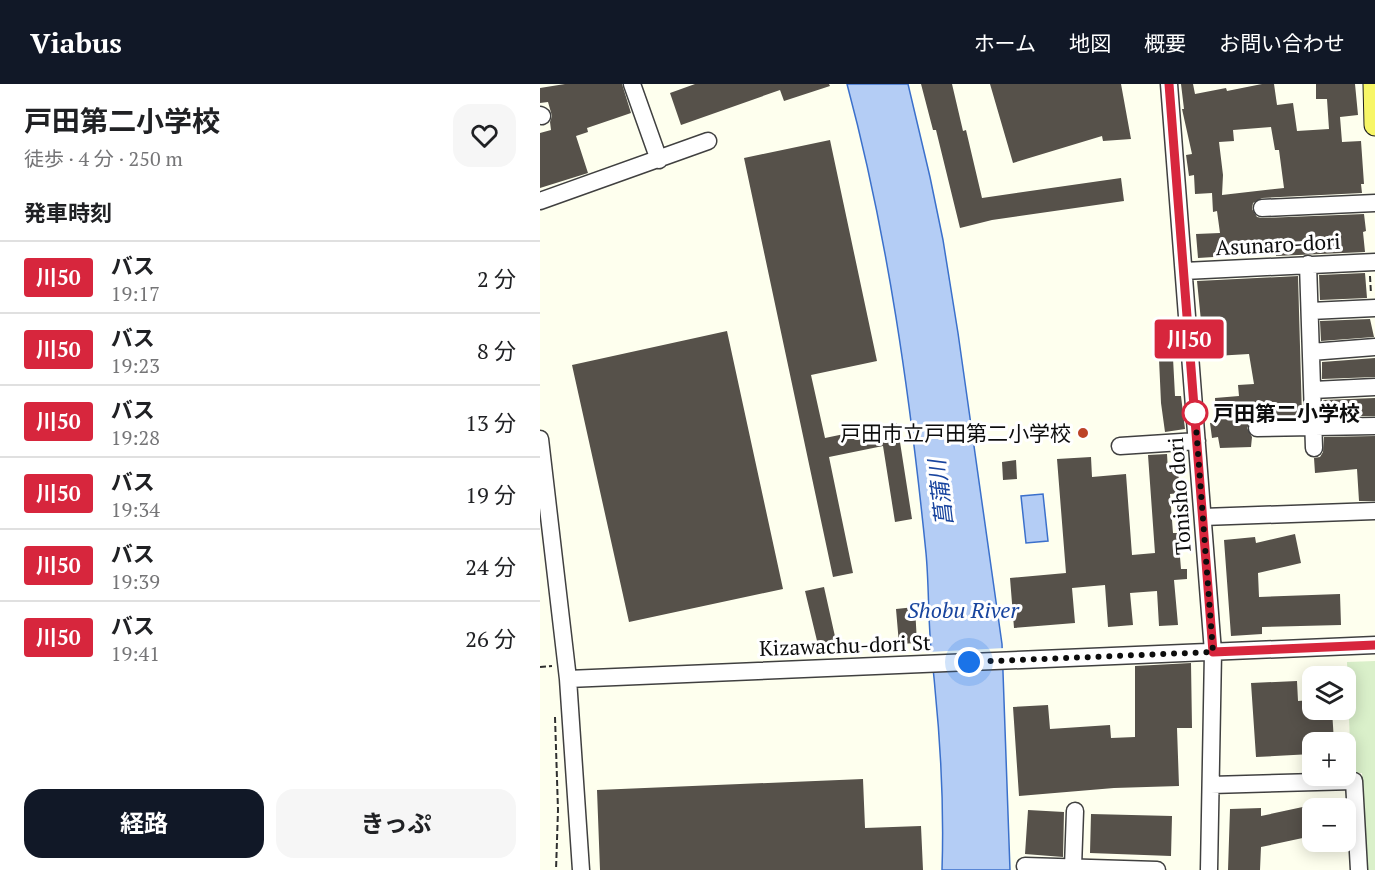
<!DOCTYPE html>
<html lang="ja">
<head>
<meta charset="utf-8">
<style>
  body { margin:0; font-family:"PT Serif","Noto Sans JP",serif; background:#f6f6f6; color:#202124; height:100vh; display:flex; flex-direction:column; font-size:22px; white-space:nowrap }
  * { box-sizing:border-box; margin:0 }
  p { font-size:20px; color:#757577 }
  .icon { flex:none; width:33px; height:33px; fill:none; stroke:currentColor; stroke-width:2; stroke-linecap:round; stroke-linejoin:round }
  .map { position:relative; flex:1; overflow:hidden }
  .sheet { display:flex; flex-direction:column; background:#fff; width:540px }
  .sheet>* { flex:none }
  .badge { padding:0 12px; border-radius:4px; font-size:21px; line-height:39px }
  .controls { position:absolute; left:762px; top:582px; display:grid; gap:12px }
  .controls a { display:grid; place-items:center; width:54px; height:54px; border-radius:12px; background:#fff; box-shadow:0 3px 15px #0003; font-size:30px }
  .you { position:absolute; width:30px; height:30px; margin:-15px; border:4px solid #fff; border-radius:50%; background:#1a73e8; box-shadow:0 0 0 9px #1a73e833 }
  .map>.badge { position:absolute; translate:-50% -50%; box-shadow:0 0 0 3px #fff }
  h2 { padding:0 24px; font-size:22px; line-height:54px }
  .round { display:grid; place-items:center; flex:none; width:63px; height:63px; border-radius:18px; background:#f6f6f6 }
  .head { display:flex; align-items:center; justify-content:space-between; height:102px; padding:0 24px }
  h1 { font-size:28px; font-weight:700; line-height:45px }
  .primary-button { display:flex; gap:12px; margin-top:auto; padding:12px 24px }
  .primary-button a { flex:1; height:69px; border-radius:18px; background:#111827; color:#fff; font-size:24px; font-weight:700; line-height:69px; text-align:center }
  .primary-button a+a { background:#f6f6f6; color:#202124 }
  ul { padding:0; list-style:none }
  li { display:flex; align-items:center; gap:18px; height:72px; padding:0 24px; border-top:2px solid #e0e0e0 }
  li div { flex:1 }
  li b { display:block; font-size:22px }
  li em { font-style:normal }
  li .badge { min-width:66px; font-weight:700; text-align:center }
  header { display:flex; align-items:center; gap:36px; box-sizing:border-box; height:84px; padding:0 30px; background:#111827; color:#fff }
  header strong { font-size:28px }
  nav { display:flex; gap:33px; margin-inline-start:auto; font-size:21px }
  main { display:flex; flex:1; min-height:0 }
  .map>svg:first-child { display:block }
  .pitch { fill:#daf0ca }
  .water { fill:#b4cdf5; stroke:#3b70cb; stroke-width:1.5 }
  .pier { fill:#feffee }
  .building { fill:#56514a; fill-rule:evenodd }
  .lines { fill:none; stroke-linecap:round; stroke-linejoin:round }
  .minor-casing { stroke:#404040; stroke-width:19 }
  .major-casing { stroke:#1e1e1e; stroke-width:23 }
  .path { stroke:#2f2f2f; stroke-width:2; stroke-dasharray:6 3; stroke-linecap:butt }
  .minor { stroke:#fff; stroke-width:16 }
  .major { stroke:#f7f666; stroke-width:21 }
  .line-casing { stroke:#fff; stroke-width:14 }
  .line { stroke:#d7263d; stroke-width:9 }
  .walk { stroke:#0d0d0d; stroke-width:6; stroke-dasharray:0 10.8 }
  .stop-dot { fill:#fff; stroke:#d7263d; stroke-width:3 }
  .poi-dot { fill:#bc4327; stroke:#fff; stroke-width:2 }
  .labels { text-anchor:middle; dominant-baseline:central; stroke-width:6; stroke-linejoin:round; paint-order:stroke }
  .street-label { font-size:21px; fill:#0d0d0d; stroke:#fff }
  .stop-label { font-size:21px; font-weight:bold; fill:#0d0d0d; stroke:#fff; text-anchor:start }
  .poi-label { font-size:21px; fill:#0d0d0d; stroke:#fff; text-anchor:end }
  .water-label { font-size:22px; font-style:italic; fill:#18449e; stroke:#fff }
</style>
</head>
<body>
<header>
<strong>Viabus</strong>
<nav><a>ホーム</a><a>地図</a><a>概要</a><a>お問い合わせ</a></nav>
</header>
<main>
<section class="sheet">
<div class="head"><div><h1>戸田第二小学校</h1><p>徒歩 · 4 分 · 250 m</p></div><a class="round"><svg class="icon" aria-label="heart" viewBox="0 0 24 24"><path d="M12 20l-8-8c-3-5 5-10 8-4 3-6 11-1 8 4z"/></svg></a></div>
<h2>発車時刻</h2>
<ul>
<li><span class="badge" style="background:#d7263d;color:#fff">川50</span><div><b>バス</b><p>19:17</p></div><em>2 分</em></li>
<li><span class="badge" style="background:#d7263d;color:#fff">川50</span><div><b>バス</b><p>19:23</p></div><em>8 分</em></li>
<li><span class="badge" style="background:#d7263d;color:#fff">川50</span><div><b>バス</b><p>19:28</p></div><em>13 分</em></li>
<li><span class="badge" style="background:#d7263d;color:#fff">川50</span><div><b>バス</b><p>19:34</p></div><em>19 分</em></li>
<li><span class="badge" style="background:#d7263d;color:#fff">川50</span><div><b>バス</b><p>19:39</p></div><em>24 分</em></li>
<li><span class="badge" style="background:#d7263d;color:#fff">川50</span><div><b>バス</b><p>19:41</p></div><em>26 分</em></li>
</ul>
<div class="primary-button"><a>経路</a><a>きっぷ</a></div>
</section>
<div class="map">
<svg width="835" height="786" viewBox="0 0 835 786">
  <rect width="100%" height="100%" fill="#feffee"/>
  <path class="pitch" d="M835,577V786H826L822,689H811L807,578Z"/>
  <path class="water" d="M307,0H368L390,93L403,156L418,249L462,560L470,786H402C404,726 401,665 395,605C394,591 392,578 391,564C388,533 389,501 386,469C370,311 348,153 307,0Z
    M503,410L508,457L486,459L481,412Z"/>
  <path class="pier" d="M465,564L466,584L390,587L388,568Z"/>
  <path class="building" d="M25,0H82L91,29L47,44L48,48L36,52L48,89L0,104V49L11,46L10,38L12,32L8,18L0,19V4Z
    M155,0H289L290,2L244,17L240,6L141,41L130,9Z
    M381,0H412L423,47L426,46L442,114L581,94L584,117L452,136L420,144L396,46H393Z
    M450,0H581L591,55L563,57L562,52L473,79Z
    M641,0H653L655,10L686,4L687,7L722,0H734L737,21L753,19L757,47L789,45L787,15H776V0H815L818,31L800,33L802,58L821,57L824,100H821L822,109L722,114L713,119L712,125L717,133L722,134L824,130L826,147L823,148L825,168L736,172V169L658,174L656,150L680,149L677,127L673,128L672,109L655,110L654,91L649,92L646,71L652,70L642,25H644ZM731,43L735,66H739L744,104L682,111L683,91L679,58L694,57L693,46Z
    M290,56L337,277L271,291L285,354L357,339L372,435L355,438L343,362L289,373L313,489L293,493L204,74Z
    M825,189L827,214L780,216L779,191Z
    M758,192L762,333L712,335L707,344L712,353L711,363L680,364L678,353L672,354L670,339L676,338L675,314L699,312L698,301L714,300L709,270L675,272L674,256L663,257L657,197Z
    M830,235L834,253L781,257L780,237Z
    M187,247L243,505L89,538L32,281Z
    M633,274L635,312H641L645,345L625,348L621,319L619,275Z
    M835,274V293L782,295V278Z
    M835,314V332H783V316Z
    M835,352V417H819L817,385L775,389L774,374L780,373L783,368L784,353Z
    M627,370L628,387L638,386L640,409L630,410L633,449H638L641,485H647V495L634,496L638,541L619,542L617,507L590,509L593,541L568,543L565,501L532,504L535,539L474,544L470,494L526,489L517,375L551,373L552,393L586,390L592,471L615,469L608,371Z
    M476,376L477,395L463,396L462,378Z
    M755,450L761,479L718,489L719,513L800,510L801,541L722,543V550L691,552L684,456L715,453L716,459Z
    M284,503L296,557L278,561L265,507Z
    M375,523L377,559L359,560L356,525Z
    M651,579L652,644H637L639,702L574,704L479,712L473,623L508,621L510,645L570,641L571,654L595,653V582Z
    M757,597L758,617L772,616V626H792L794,658H772V670L716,673L711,599Z
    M323,695L325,744L381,742L383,786H60L57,706Z
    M772,721V752L721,763L720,786H688L690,725L721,724V732Z
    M488,726L524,728L523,773L485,770Z
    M551,730L632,732L631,772L550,769Z"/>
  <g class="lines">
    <defs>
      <path id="minor" d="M92,0L119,76
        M629,0L673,568L669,786
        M0,31L2,32
        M0,117L168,57
        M722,124L835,119
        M768,180L774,364
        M644,187L835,178
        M770,227L835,224
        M771,268L835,263
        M773,306L835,303
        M717,344L835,342
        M0,355L28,595L41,786
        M580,362L657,357
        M663,433L835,427
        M28,595L835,561
        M671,701L814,697L819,786
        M485,782L617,786
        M533,783L535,727"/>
      <path id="major" d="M834,0L835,41"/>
    </defs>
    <use href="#minor" class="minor-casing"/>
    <use href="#major" class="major-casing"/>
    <path class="path" d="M830,192L831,210
      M0,583L12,582
      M15,633L18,726L16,786"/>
    <use href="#minor" class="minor"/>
    <use href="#major" class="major"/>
  </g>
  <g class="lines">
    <defs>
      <path id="line" d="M629,0L673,568L835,561"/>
    </defs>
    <use href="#line" class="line-casing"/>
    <use href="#line" class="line"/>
    <path class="walk" d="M429,578L673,568L655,329"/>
  </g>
  <circle class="stop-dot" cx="655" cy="329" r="12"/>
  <circle class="poi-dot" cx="543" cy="349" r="6"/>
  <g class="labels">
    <g class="street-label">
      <text transform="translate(738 160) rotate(-3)">Asunaro-dori</text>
      <text transform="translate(639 412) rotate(-94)">Tonisho dori</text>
      <text transform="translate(305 561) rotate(-2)">Kizawachu-dori St</text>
    </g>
    <g class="stop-label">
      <text x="673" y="329">戸田第二小学校</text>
    </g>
    <g class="poi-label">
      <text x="531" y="349">戸田市立戸田第二小学校</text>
    </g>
    <g class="water-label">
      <text transform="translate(400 409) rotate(-97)">菖蒲川</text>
      <text x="423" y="525">Shobu River</text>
    </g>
  </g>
</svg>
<div class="controls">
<a><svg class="icon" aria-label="layers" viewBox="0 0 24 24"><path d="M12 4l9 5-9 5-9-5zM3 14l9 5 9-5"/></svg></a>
<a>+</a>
<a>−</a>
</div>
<div class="you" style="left:429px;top:578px"></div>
<b class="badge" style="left:649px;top:255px;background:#d7263d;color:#fff">川50</b>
</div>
</main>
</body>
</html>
